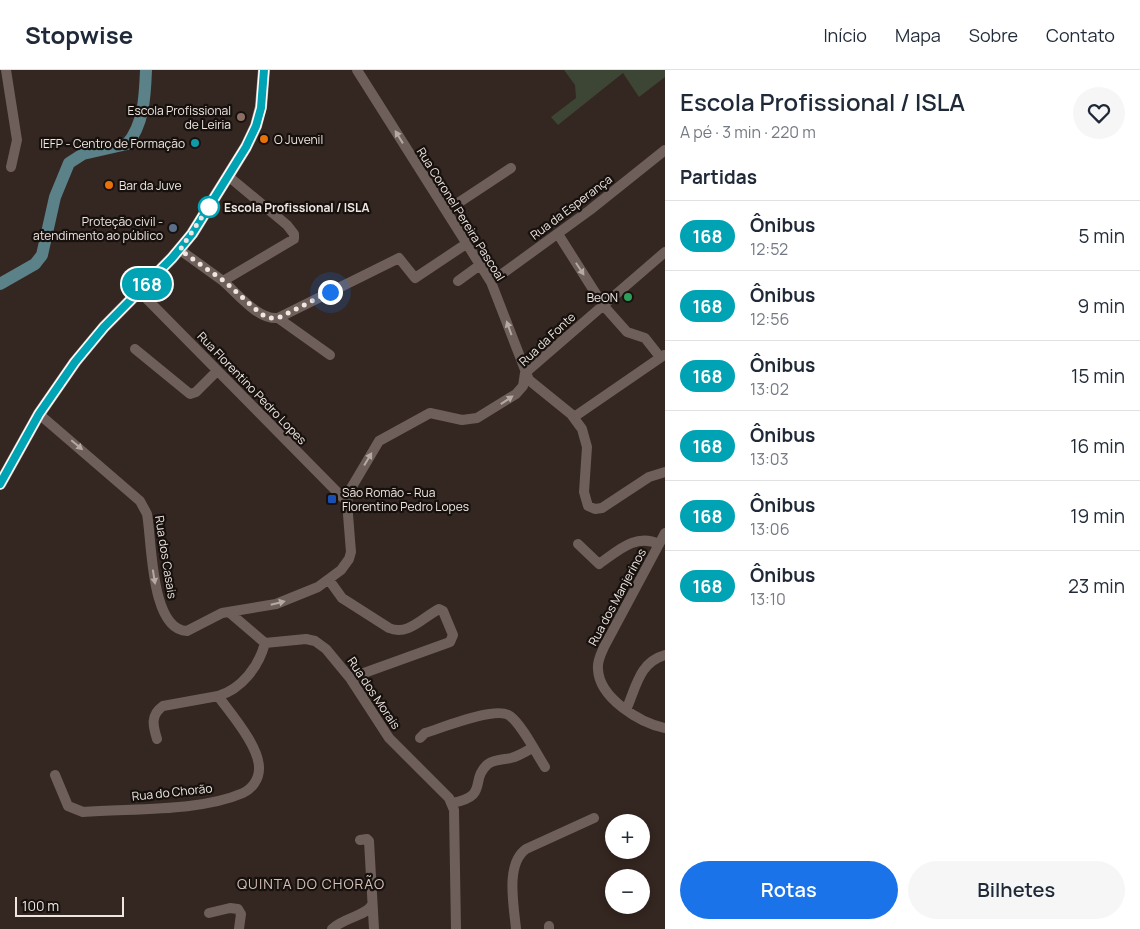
<!DOCTYPE html>
<html lang="pt">
<head>
<meta charset="utf-8">
<style>
  body { margin:0; font-family:Manrope,sans-serif; background:#f6f6f7; color:#1f2937; height:100vh; display:flex; flex-direction:column; font-size:19px; white-space:nowrap }
  * { box-sizing:border-box; margin:0 }
  p { font-size:16px; color:#747a83 }
  .icon { flex:none; width:28px; height:28px; fill:none; stroke:currentColor; stroke-width:2; stroke-linecap:round; stroke-linejoin:round }
  .map { position:relative; flex:1; overflow:hidden }
  .drawer { display:flex; flex-direction:column; background:#fff; width:475px }
  .drawer>* { flex:none }
  .badge { padding:0 10px; border-radius:16px; font-size:18px; line-height:32px }
  .fabs { position:absolute; left:605px; top:744px; display:grid; gap:10px }
  .fabs a { display:grid; place-items:center; width:45px; height:45px; border-radius:50%; background:#fff; box-shadow:0 2px 8px #0003; font-size:25px }
  .scale { position:absolute; left:15px; bottom:12px; width:109px; box-sizing:border-box; padding-left:5px; border:2px solid #efe5e1; border-top:0; font-size:14px; line-height:18px; white-space:nowrap; color:#efe5e1; -webkit-text-stroke:4px #17110e; paint-order:stroke }
  .you { position:absolute; width:25px; height:25px; margin:-12px; border:4px solid #fff; border-radius:50%; background:#1a73e8; box-shadow:0 0 0 8px #1a73e833 }
  .map>.badge { position:absolute; translate:-50% -50%; box-shadow:0 0 0 2px #fff }
  h2 { padding:0 15px; font-size:19px; line-height:45px }
  .round { display:grid; place-items:center; flex:none; width:52px; height:52px; border-radius:26px; background:#f6f6f7 }
  .overview { display:flex; align-items:center; justify-content:space-between; height:85px; padding:0 15px }
  h1 { font-size:24px; font-weight:600; line-height:38px }
  .primary-button { display:flex; gap:10px; margin-top:auto; padding:10px 15px }
  .primary-button a { flex:1; height:58px; border-radius:30px; background:#1a73e8; color:#fff; font-size:20px; font-weight:600; line-height:58px; text-align:center }
  .primary-button a+a { background:#f6f6f7; color:#1f2937 }
  ul { padding:0; list-style:none }
  li { display:flex; align-items:center; gap:15px; height:70px; padding:0 15px; border-top:1px solid #e0e1e3 }
  li div { flex:1 }
  li b { display:block; font-size:19px }
  li em { font-style:normal }
  li .badge { min-width:55px; font-weight:700; text-align:center }
  header { display:flex; align-items:center; gap:30px; box-sizing:border-box; height:70px; padding:0 25px; background:#fff; border-bottom:1px solid #e0e1e3 }
  header strong { font-size:24px }
  nav { display:flex; gap:28px; margin-inline-start:auto; font-size:18px }
  main { display:flex; flex:1; min-height:0 }
  .map>svg:first-child { display:block }
  .green { fill:#3d4534 }
  .lines { fill:none; stroke-linecap:round; stroke-linejoin:round }
  .river { stroke:#5b8189; stroke-width:12 }
  .minor { stroke:#6e5f5a; stroke-width:10 }
  .major { stroke:#b1948a; stroke-width:12 }
  .oneway { fill:#b5a9a4 }
  .line-casing { stroke:#fff; stroke-width:11 }
  .line { stroke:#00a3b4; stroke-width:8 }
  .walk { stroke:#efe5e1; stroke-width:5; stroke-dasharray:0 9 }
  .education-dot { fill:#8d6e63; stroke:#17110e; stroke-width:2 }
  .food-dot { fill:#e8710a; stroke:#17110e; stroke-width:2 }
  .culture-dot { fill:#0f9aa8; stroke:#17110e; stroke-width:2 }
  .stop-dot { fill:#fff; stroke:#00a3b4; stroke-width:2.5 }
  .service-dot { fill:#5c6f8a; stroke:#17110e; stroke-width:2 }
  .leisure-dot { fill:#2e9e5b; stroke:#17110e; stroke-width:2 }
  .transit-dot { fill:#1a4fb4; stroke:#17110e; stroke-width:2 }
  .labels { text-anchor:middle; dominant-baseline:central; stroke-width:4.5; stroke-linejoin:round; paint-order:stroke }
  .poi-label { font-size:12px; fill:#efe5e1; stroke:#17110e; text-anchor:end }
  .stop-label { font-size:12px; font-weight:bold; fill:#efe5e1; stroke:#17110e; text-anchor:start }
  .street-label { font-size:12px; fill:#efe5e1; stroke:#17110e }
  .neighbourhood-label { font-size:14px; letter-spacing:1px; fill:#d4c1ba; stroke:#17110e }
</style>
</head>
<body>
<header>
<strong>Stopwise</strong>
<nav><a>Início</a><a>Mapa</a><a>Sobre</a><a>Contato</a></nav>
</header>
<main>
<div class="map">
<svg width="665" height="859" viewBox="0 0 665 859">
  <rect width="100%" height="100%" fill="#342621"/>
  <path class="green" d="M564,0H665V7L639,27L623,3L558,55L551,47L576,28L575,15Z"/>
  <g class="lines">
    <path class="river" d="M0,214L35,194L42,185L55,127L69,93L83,84L127,74C144,55 145,25 146,0"/>
    <path class="minor" d="M6,0L17,70L11,97
      M357,0L491,212L529,310L571,344L582,359L587,377L584,422L588,436L595,439L602,438L649,407L665,402
      M446,141L511,98
      M558,164L603,235L627,262L645,268L660,287
      M180,180L223,211L294,169V164L287,155L228,106
      M223,211C238,224 258,250 278,248L399,188L415,208L466,174
      M458,211L480,195
      M491,212L590,140L665,80
      M139,221L347,432
      M278,248L330,285
      M135,279L190,324L196,322L217,301
      M39,344L140,431L147,444C152,469 150,560 187,561L222,543L276,534L318,517L341,500L349,489L351,482L347,432L350,420L379,371L430,343L462,350L477,348L516,324L523,316L525,303L665,182
      M574,347L664,285
      M665,463L604,577C601,584 597,591 598,599C599,628 640,653 665,658
      M578,474L599,494C618,481 635,463 659,474
      M329,510L342,528L389,558C408,566 422,548 439,539L443,541L453,565L450,572L350,608
      M230,543L265,573L306,569L315,571L326,579L350,608L389,668L449,728L454,740L456,859
      M626,640C636,618 639,592 665,585
      M420,668L425,663C442,658 497,635 510,646C522,655 536,683 545,697
      M157,669C153,656 150,645 163,636L218,626
      M55,705L68,736L83,742C132,738 199,742 243,723C252,719 259,709 259,699C260,677 231,644 218,626C242,619 259,596 265,573
      M452,733C490,726 469,710 488,694C495,689 503,690 511,688C519,686 525,682 532,678
      M360,770L367,769L369,771L374,859
      M209,843L230,838L238,839L241,844L239,859
      M332,859C343,848 366,846 372,835
      M516,859C514,836 505,794 526,779L594,748
      M549,859V856"/>
    <path class="major" d="M0,414L39,344L75,292L104,257L172,188L192,164L246,77L256,56L261,37L264,0"/>
  </g>
  <defs><path id="oneway-solid" d="M-6-.8H1V-3.2L6.5 0L1 3.2V.8H-6Z" transform="scale(1.25)"/></defs>
  <g class="oneway">
    <use href="#oneway-solid" transform="translate(399 67) rotate(-122)"/>
    <use href="#oneway-solid" transform="translate(580 199) rotate(57)"/>
    <use href="#oneway-solid" transform="translate(509 258) rotate(-110)"/>
    <use href="#oneway-solid" transform="translate(507 330) rotate(-34)"/>
    <use href="#oneway-solid" transform="translate(77 375) rotate(40)"/>
    <use href="#oneway-solid" transform="translate(368 389) rotate(-59)"/>
    <use href="#oneway-solid" transform="translate(154 507) rotate(81)"/>
    <use href="#oneway-solid" transform="translate(278 533) rotate(-14)"/>
  </g>
  <g class="lines">
    <defs>
      <path id="line" d="M0,414L39,344L75,292L104,257L172,188L192,164L246,77L256,56L261,38L264,0"/>
    </defs>
    <use href="#line" class="line-casing"/>
    <use href="#line" class="line"/>
    <path class="walk" d="M209,137L210,135L180,180L224,211L261,244L269,248H278L330,222"/>
  </g>
  <circle class="education-dot" cx="241" cy="47" r="5"/>
  <g class="food-dot">
    <circle cx="264" cy="69" r="5"/>
    <circle cx="109" cy="115" r="5"/>
  </g>
  <circle class="culture-dot" cx="195" cy="73" r="5"/>
  <circle class="stop-dot" cx="209" cy="137" r="10"/>
  <circle class="service-dot" cx="173" cy="158" r="5"/>
  <circle class="leisure-dot" cx="628" cy="227" r="5"/>
  <rect class="transit-dot" x="327" y="424" width="10" height="10" rx="2.5"/>
  <g class="labels">
    <g class="poi-label">
      <text x="231" y="40">Escola Profissional<tspan x="231" dy="14">de Leiria</tspan></text>
      <text x="274" y="69" text-anchor="start">O Juvenil</text>
      <text x="185" y="73">IEFP - Centro de Formação</text>
      <text x="119" y="115" text-anchor="start">Bar da Juve</text>
      <text x="163" y="151">Proteção civil -<tspan x="163" dy="14">atendimento ao público</tspan></text>
      <text x="618" y="227">BeON</text>
      <text x="342" y="422" text-anchor="start">São Romão - Rua<tspan x="342" dy="14">Florentino Pedro Lopes</tspan></text>
    </g>
    <g class="stop-label">
      <text x="224" y="137">Escola Profissional / ISLA</text>
    </g>
    <g class="street-label">
      <text transform="translate(571 137) rotate(-37)">Rua da Esperança</text>
      <text transform="translate(461 144) rotate(58)">Rua Coronel Pereira Pascoal</text>
      <text transform="translate(547 269) rotate(-43)">Rua da Fonte</text>
      <text transform="translate(252 318) rotate(46)">Rua Florentino Pedro Lopes</text>
      <text transform="translate(166 487) rotate(81)">Rua dos Casais</text>
      <text transform="translate(617 527) rotate(-62)">Rua dos Manjerinos</text>
      <text transform="translate(374 623) rotate(56)">Rua dos Morais</text>
      <text transform="translate(172 722) rotate(-6)">Rua do Chorão</text>
    </g>
    <g class="neighbourhood-label">
      <text x="311" y="813">QUINTA DO CHORÃO</text>
    </g>
  </g>
</svg>
<div class="fabs">
<a>+</a>
<a>−</a>
</div>
<div class="scale">100 m</div>
<div class="you" style="left:330px;top:222px"></div>
<b class="badge" style="left:147px;top:214px;background:#00a3b4;color:#fff">168</b>
</div>
<section class="drawer">
<div class="overview"><div><h1>Escola Profissional / ISLA</h1><p>A pé · 3 min · 220 m</p></div><a class="round"><svg class="icon" aria-label="heart" viewBox="0 0 24 24"><path d="M12 20l-8-8c-3-5 5-10 8-4 3-6 11-1 8 4z"/></svg></a></div>
<h2>Partidas</h2>
<ul>
<li><span class="badge" style="background:#00a3b4;color:#fff">168</span><div><b>Ônibus</b><p>12:52</p></div><em>5 min</em></li>
<li><span class="badge" style="background:#00a3b4;color:#fff">168</span><div><b>Ônibus</b><p>12:56</p></div><em>9 min</em></li>
<li><span class="badge" style="background:#00a3b4;color:#fff">168</span><div><b>Ônibus</b><p>13:02</p></div><em>15 min</em></li>
<li><span class="badge" style="background:#00a3b4;color:#fff">168</span><div><b>Ônibus</b><p>13:03</p></div><em>16 min</em></li>
<li><span class="badge" style="background:#00a3b4;color:#fff">168</span><div><b>Ônibus</b><p>13:06</p></div><em>19 min</em></li>
<li><span class="badge" style="background:#00a3b4;color:#fff">168</span><div><b>Ônibus</b><p>13:10</p></div><em>23 min</em></li>
</ul>
<div class="primary-button"><a>Rotas</a><a>Bilhetes</a></div>
</section>
</main>
</body>
</html>
